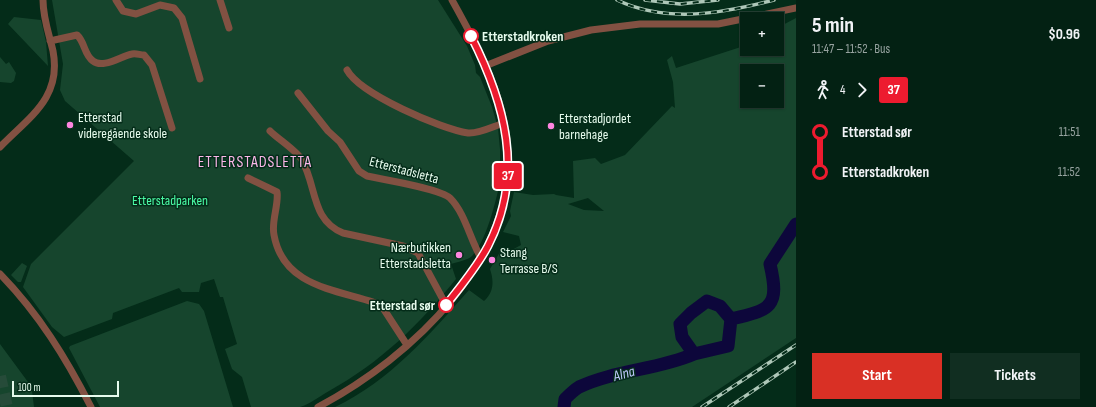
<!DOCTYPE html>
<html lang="en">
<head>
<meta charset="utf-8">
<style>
  body { margin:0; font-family:"Sofia Sans Condensed",sans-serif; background:#112e21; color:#f1f3f6; height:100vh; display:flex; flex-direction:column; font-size:15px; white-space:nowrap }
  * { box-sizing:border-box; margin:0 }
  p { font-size:13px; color:#97a3a0 }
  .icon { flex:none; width:22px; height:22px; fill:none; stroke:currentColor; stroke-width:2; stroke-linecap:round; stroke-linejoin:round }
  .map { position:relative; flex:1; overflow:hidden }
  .sheet { display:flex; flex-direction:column; background:#032113; width:300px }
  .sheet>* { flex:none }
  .badge { padding:0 8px; border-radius:3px; font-size:14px; line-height:26px }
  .buttons { position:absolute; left:740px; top:12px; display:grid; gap:8px }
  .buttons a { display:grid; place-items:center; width:44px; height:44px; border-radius:0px; background:#032113; box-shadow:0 1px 3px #0004,0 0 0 1px #243e33; font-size:20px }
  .scale { position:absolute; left:12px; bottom:10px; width:107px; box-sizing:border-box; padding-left:4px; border:2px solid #e6fbed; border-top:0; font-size:11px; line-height:14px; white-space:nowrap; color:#e6fbed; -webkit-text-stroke:3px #042c19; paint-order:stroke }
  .map>.badge { position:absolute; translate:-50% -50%; box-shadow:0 0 0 2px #fff }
  .legs { display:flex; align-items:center; gap:6px; height:44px; padding:0 16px; font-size:13px }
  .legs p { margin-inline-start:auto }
  .overview { display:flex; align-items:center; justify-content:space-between; height:68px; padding:0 16px }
  h1 { font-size:22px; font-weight:700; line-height:30px }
  .action { display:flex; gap:8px; margin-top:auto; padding:8px 16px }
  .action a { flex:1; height:46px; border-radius:0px; background:#d93025; color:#fff; font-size:16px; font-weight:700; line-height:46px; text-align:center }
  .action a+a { background:#112e21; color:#f1f3f6 }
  ul { padding:0 16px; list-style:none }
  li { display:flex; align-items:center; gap:14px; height:40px; font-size:15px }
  li i { display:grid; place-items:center; width:6px; height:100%; margin:0 5px; background:currentColor }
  li i::after { content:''; width:10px; height:10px; margin:-5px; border:3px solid; border-radius:50%; background:#032113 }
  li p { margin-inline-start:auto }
  li:first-child i { background:linear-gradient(#0000 50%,currentColor 0) }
  li:last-child i { background:linear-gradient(currentColor 50%,#0000 0) }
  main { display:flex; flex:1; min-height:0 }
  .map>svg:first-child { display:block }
  .green { fill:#16452d; fill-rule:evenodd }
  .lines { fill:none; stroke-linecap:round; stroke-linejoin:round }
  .river { stroke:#0d073b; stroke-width:13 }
  .highway-tunnel { stroke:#264b39; stroke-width:12; stroke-dasharray:12 6; stroke-linecap:butt }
  .street { stroke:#825142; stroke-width:7 }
  .rail-casing { stroke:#aec7b8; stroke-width:3.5 }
  .rail { stroke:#042c19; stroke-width:2; stroke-dasharray:6; stroke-linecap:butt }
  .line-1-casing { stroke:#fff; stroke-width:9 }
  .line-1 { stroke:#ed1b2f; stroke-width:6 }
  .stop-1-dot { fill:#fff; stroke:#ed1b2f; stroke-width:2 }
  .poi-dot { fill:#fe86e0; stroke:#042c19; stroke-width:1.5 }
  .labels { text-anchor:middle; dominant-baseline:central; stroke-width:3; stroke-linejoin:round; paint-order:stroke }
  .stop-label { font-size:14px; font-weight:bold; fill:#e6fbed; stroke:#042c19; text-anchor:start }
  .poi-label { font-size:14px; fill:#e6fbed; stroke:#042c19; text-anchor:start }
  .street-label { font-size:14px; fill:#e6fbed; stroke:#042c19 }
  .park-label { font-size:14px; fill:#4bfba6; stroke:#042c19 }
  .water-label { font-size:15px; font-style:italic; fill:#c0c9fd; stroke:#042c19 }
  .quarter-label { font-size:16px; letter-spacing:1px; fill:#fbb7e8; stroke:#042c19 }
</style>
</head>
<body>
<main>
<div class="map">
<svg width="796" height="407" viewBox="0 0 796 407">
  <rect width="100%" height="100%" fill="#042c19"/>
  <path class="green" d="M52,0H438L467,46L475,65L476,73L480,77L492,107L498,128L500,149V174L498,178L500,182C496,201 486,242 472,256C468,260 457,262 451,264L456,279C420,324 380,363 329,391C320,396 310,404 300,407C289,407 263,407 251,407L242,377L232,369L225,349L237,344L223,297H220L214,279L201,283L199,292H182L179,288L113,313L112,319L64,337L52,327L23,287L31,264L134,161L65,101L60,90L63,64Z
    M14,17L41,20L46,42L48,66L8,24Z
    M796,18V338L692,407H335C390,381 430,334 469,290L484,301C494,292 494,281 490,269L500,252L504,254L521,245L519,236L503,232L511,216L510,211L514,192L533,195L554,194L556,195L574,198L573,161L595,158L601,164L625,155L672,106L675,108L673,82L667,60L672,56L676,68L747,45V49H777V28ZM747,71H777V101H747ZM588,198L604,211L584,210L568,204Z
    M0,57L6,64L9,62L16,73L14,81L11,83L0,82Z
    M22,263L27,266L21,282H18L11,275Z
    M187,301L199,304L204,311L233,407H100L69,348L70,346Z
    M0,344L28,382L32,391L34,407H0Z"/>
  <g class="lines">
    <path class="river" d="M694,354L728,346L731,319
      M564,407L565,399C569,395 574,390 579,387C615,370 657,370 694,354L682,337L680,324L691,313L707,301L720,306L731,319C771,310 780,307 770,264L796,224"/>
    <path class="highway-tunnel" d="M0,376L7,407"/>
    <path class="street" d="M116,0L123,11L136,14L160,5L174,8L182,18L200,79
      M220,0L229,28
      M50,41L77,35C85,42 84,55 93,61C103,69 121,56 132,54C136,53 140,55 144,55L152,65L172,128
      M485,66L548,41L591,30L640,24H718L796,8
      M347,70C360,94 441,129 468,133C479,134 494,126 504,123
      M298,93L328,131L340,142L359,171L367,176C384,180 439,188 450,198C465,213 470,239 481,258
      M270,131C278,139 297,151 302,160C317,187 311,220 343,233L403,246L418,253L446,305
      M0,147C29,117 62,98 53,51C49,34 43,18 43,0
      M248,178L277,192C279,205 271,221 274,235C283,285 332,289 373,302L383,308L407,345
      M0,274C39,314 66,358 91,407
      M318,407C412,357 520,257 507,141C502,91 476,43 452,0"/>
    <defs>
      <path id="rail" d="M617,0C667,24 724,13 774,0
        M645,0L680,4L718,0
        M702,407L796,345
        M729,407L796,362"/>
    </defs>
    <use href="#rail" class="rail-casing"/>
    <use href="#rail" class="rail"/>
  </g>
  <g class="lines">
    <defs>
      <path id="line-1" d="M446,305C461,286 477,267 488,246C525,174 505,103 471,36"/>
    </defs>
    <use href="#line-1" class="line-1-casing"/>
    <use href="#line-1" class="line-1"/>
  </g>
  <g class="stop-1-dot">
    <circle cx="471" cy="36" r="7"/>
    <circle cx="446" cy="305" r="7"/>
  </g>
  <g class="poi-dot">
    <circle cx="70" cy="125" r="4"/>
    <circle cx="551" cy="126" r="4"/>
    <circle cx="459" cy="255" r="4"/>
    <circle cx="492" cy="260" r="4"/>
  </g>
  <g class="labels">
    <g class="stop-label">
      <text x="482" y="36">Etterstadkroken</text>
      <text x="435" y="305" text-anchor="end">Etterstad sør</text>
    </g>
    <g class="poi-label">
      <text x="78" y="117">Etterstad<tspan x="78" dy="16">videregående skole</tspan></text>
      <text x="559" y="118">Etterstadjordet<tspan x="559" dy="16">barnehage</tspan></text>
      <text x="451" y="247" text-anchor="end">Nærbutikken<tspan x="451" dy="16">Etterstadsletta</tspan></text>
      <text x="500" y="252">Stang<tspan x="500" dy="16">Terrasse B/S</tspan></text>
    </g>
    <g class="street-label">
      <text transform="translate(404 170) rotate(15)">Etterstadsletta</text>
    </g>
    <g class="park-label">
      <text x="170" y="200">Etterstadparken</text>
    </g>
    <g class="water-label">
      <text transform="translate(624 374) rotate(-16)">Alna</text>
    </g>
    <g class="quarter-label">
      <text x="255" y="162">ETTERSTADSLETTA</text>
    </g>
  </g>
</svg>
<div class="buttons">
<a>+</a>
<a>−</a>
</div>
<div class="scale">100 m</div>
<b class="badge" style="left:508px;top:176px;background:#ed1b2f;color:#fff">37</b>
</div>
<section class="sheet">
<div class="overview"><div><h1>5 min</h1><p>11:47 – 11:52 · Bus</p></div><b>$0.96</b></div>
<div class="legs"><svg class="icon" aria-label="walk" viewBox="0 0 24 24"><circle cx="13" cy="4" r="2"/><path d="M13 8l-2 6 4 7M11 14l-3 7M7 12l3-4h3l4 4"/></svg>4<svg class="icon" aria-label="forward" viewBox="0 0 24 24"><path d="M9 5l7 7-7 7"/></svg><b class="badge" style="background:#ed1b2f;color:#fff">37</b></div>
<ul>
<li><i style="color:#ed1b2f"></i><b>Etterstad sør</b><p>11:51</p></li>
<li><i style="color:#ed1b2f"></i><b>Etterstadkroken</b><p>11:52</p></li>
</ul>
<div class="action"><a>Start</a><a>Tickets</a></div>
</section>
</main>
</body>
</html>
